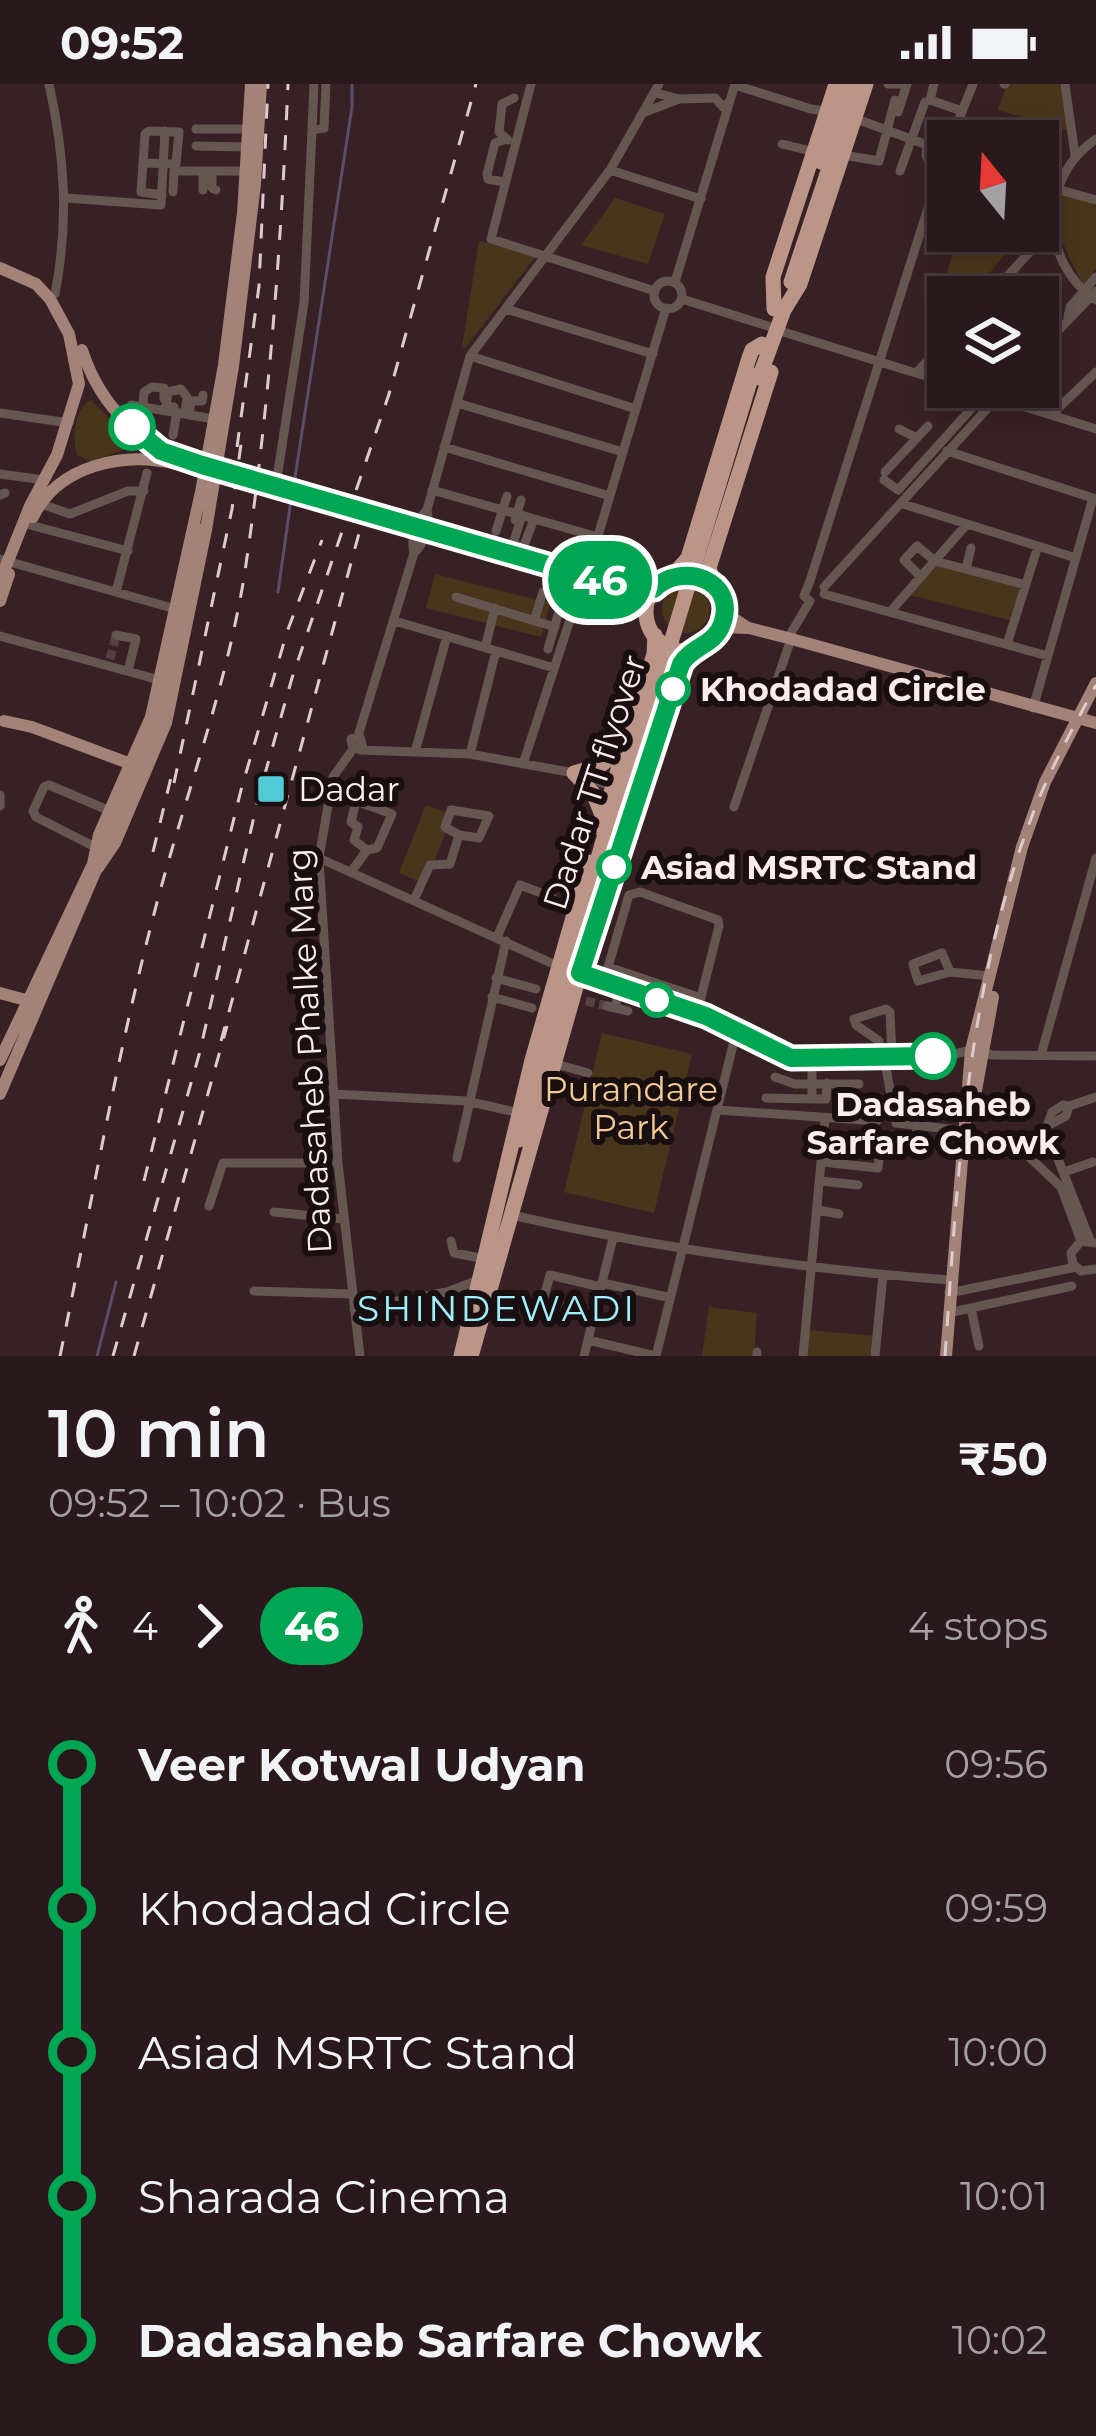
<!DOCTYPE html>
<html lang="en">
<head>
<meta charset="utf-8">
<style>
  body { margin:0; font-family:Montserrat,sans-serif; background:#322225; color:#f1f3f6; height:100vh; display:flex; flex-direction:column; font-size:45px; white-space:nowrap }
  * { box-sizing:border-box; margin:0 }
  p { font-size:39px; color:#a5a0a3 }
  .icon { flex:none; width:66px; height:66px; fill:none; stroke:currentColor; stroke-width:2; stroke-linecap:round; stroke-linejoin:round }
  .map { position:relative; height:1272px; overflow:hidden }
  .panel { display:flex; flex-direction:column; background:#2a191c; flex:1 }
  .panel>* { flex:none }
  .badge { padding:0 24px; border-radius:39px; font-size:42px; line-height:78px }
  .needle { width:78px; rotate:342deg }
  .buttons { position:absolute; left:927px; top:36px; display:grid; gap:24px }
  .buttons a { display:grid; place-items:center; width:132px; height:132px; border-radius:0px; background:#2a191c; box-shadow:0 6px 18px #0003,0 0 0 3px #46383b; font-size:60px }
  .map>.badge { position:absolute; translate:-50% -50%; box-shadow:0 0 0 6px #fff }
  .legs { display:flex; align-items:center; gap:18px; height:132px; padding:0 48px; font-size:39px }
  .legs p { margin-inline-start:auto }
  .head { display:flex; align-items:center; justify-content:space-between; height:204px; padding:0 48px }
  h1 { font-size:66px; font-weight:600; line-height:90px }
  ul { padding:0 48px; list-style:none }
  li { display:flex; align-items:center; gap:42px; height:144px; font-size:45px }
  li i { display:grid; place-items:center; width:18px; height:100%; margin:0 15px; background:currentColor }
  li i::after { content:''; width:30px; height:30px; margin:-15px; border:9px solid; border-radius:50%; background:#2a191c }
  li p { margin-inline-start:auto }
  li:first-child i { background:linear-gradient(#0000 50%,currentColor 0) }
  li:last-child i { background:linear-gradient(currentColor 50%,#0000 0) }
  .status { display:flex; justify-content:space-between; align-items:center; height:84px; padding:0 60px; background:#2a191c; direction:ltr }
  .status svg { height:33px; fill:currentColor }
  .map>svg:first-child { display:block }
  .green { fill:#49351b }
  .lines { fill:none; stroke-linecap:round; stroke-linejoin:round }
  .stream { stroke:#5a4e6c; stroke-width:3 }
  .minor-tunnel { stroke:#563f43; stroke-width:9; stroke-dasharray:9 4.5; stroke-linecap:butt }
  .minor { stroke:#665651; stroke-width:9 }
  .major { stroke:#a38378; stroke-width:12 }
  .highway { stroke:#bb9587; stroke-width:15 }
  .rail { stroke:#ddcbce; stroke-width:3; stroke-dasharray:15 15; stroke-linecap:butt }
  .major-bridge { stroke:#a38378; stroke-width:12 }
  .highway-bridge { stroke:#bb9587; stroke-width:15 }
  .line-1-casing { stroke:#fff; stroke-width:27 }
  .line-1 { stroke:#00a651; stroke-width:18 }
  .stop-1-dot { fill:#fff; stroke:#00a651; stroke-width:6 }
  .poi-dot { fill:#52cbd8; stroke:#190e10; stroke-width:4.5 }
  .labels { text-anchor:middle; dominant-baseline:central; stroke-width:12; stroke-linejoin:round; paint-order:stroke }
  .stop-label { font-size:33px; font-weight:bold; fill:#fdecef; stroke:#190e10; text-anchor:start }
  .street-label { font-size:33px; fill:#fdecef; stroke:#190e10 }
  .poi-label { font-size:33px; fill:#fdecef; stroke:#190e10; text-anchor:start }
  .park-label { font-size:33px; fill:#f2ca97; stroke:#190e10 }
  .neighbourhood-label { font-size:36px; letter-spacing:3px; fill:#9ff0fa; stroke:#190e10 }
</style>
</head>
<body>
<div class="status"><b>09:52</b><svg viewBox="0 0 49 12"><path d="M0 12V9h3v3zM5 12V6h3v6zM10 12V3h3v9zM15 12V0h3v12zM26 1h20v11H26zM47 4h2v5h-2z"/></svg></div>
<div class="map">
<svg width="1096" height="1272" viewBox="0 0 1096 1272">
  <rect width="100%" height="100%" fill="#382125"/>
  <path class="green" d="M1007,0H1063L1069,47L998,26Z
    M1062,109L1096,118V185L1083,201L1060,153Z
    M615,114L665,130L648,180L581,161Z
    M959,147H1005L1021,152L969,213H948V238L925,265Z
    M479,157L536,172L465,264L462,263Z
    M91,316L130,355V364L91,377L77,371C72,354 74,325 91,316Z
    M934,478L1025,501L1013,537L906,510Z
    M435,490L550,519L541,553L426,524Z
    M662 525a24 24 0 1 1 48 0a24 24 0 1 1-48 0Z
    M426,721L453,731L425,800L399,789Z
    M602,949L692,970L654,1129L564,1108Z
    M709,1223L757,1229L754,1272H702Z
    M809,1246L875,1252L873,1272H807Z"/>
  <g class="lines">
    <path class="stream" d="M294,400L352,23V0
      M278,508L292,409
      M97,1272L116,1198"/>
    <path class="minor-tunnel" d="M110,575L116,551
      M586,917L607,922"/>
    <path class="minor" d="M49,0C65,72 69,138 55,210
      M531,0L491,155L655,207
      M888,0H900
      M934,0L930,16L962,27
      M1004,0H1005
      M1065,0L1075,71
      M735,1L811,25L832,28
      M656,9L679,15L715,14L723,23L729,18
      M645,28L679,15
      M898,28L907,0
      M854,34L927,61
      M196,45H249
      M312,46L314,0
      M952,53L973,0
      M1096,55C1039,93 1039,178 1096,216
      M508,56L499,48L502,20L514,14
      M782,60L815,68
      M927,61L926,72L931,81L948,85
      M196,62L248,63
      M843,71L879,77L895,16
      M143,79L176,80L179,48L149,47L145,50L141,108L162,111
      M610,86L701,115
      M212,87V104L216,106
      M900,87L925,18
      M504,98L488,95L487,90L495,59L506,55
      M1038,100L1096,116
      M203,106V87
      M173,108L174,87H247
      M66,114L161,121L165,47
      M654 211a14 14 0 1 1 28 0a14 14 0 1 1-28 0Z
      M675,198L735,0
      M988,213L1053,143
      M682,215L768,242
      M506,225L653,270
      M1068,233L1070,223L1096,193
      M777,246L948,299
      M1038,268L1096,207
      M470,272L636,325
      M916,289L948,255
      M962,303L1096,345
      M457,319L623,368
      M131,321L214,335
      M143,323L144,308L152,303L164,304V315
      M174,323L166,322L168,308L181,305L187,313L185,330
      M190,325L191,317H202L203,311
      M0,329L69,339
      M1051,331L1096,288
      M899,345L917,354
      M173,351L177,328
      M444,363L610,412
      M947,367L1096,415
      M885,388L928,342
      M0,390L44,396
      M884,396L898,406L971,325L969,317L940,309
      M432,406L598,453
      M275,407L304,219L312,46L324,44L326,0
      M0,411L5,409
      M41,420L70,430L128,407H144
      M903,420L1076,474
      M522,431L513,460L523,464L534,435
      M515,436L521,416
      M30,441L128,467
      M496,447L507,412
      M414,469C425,460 430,439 427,426
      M0,475L179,526
      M966,485L971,464
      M586,492L666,224
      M921,493L904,476L917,462L935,477L1026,501
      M824,503L1007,303
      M116,508L147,389
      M824,510L1048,572
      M456,513L555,543
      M890,528L967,440
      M395,537L554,584
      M534,537L543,508
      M116,551L136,555L128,587
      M0,552L163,597
      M788,554L810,517L804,512L810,497L940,86
      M1007,560L1038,462
      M485,564L495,524
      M548,565L562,517
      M1033,624L1093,414
      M358,652L414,469C410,455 417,436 427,426L470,272L610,86L659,0
      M353,665L351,655L360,653L363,664L353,665L333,693L319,774L338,1079L360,1272
      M360,666L470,670L574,689L636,711
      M415,668L447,552
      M470,670L496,567
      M523,680L582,499
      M0,711V722
      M734,723L791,555
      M95,763L36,733L33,727L44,703L49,701L110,727
      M319,774L560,883
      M351,788L367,766L377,764L392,730L356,717L351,738L358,743L354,756L367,766
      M414,816L430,781L450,780L459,751L479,754L489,732L451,726L445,743L459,751
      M497,853L520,801L552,813
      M576,888L706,932L791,974L946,972L971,966L992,971L1096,972
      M950,888L942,869L913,880L918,897L950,888L990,892
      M496,894L536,905
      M492,913L532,924
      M607,922L628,927
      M615,924L620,903
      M694,938L697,929L719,842L718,836L640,808L629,811L608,883L701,914
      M1041,971L1096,774
      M881,973L879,957L856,941L854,935L886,925L890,928L892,973
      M884,973L896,1039L967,1047
      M556,980L588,989
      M812,984V1015H826L827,999
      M775,993L795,1000H859
      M333,1010L467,1017L519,1029
      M766,1014L812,1015
      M1063,1021L1069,1022L1066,1032L1047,1042L1052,1028Z
      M1069,1022L1096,1013
      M718,1026L877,1037
      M969,1052L1001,1054L1012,1063L1024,1059L1047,1042
      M457,1074L506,857
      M822,1078L878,1084L881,1057H916L917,1041
      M1064,1088L1093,1078
      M820,1097L858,1101
      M209,1122L223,1079H338
      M818,1126L839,1130
      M274,1128L343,1135
      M511,1131C657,1164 801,1185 950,1196
      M451,1157L454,1169L486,1175
      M1081,1157L1061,1103L1027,1071V1065L1039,1055L1052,1060L1090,1156
      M1096,1159L1081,1157L1071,1169L1073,1180L1081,1187L1096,1185
      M602,1199L667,1213
      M254,1207L352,1210
      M949,1209L1076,1183
      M971,1224L979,1262
      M354,1225L447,1208L481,1195
      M595,1229L543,1217L550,1191L601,1203
      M948,1229L1072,1202
      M588,1256L651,1271
      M584,1272L613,1154
      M656,1272L736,949
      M757,1272V1268
      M803,1272L825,1035
      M875,1272L883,1191"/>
    <path class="major" d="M0,184L36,200L50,215L69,250L79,300L57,371L30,422L0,497
      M82,266C102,327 142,361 203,381
      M33,433C58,381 124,367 176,380
      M445,452L631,505H654
      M615,509L647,523
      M0,517L9,490
      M724,528L748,544
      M721,543L749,544L788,554L1096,639
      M4,637L32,643L139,683
      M93,780L99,751L151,633L201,408L224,281L243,129L251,0
      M98,784L115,759L166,639L206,446L233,282L255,100L261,0
      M0,909L33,918
      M0,976L92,782
      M0,1010L99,779
      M973,1023L993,913
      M946,1272L971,966L1022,763L1045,698L1096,599"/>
    <path class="highway" d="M774,225L773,193L836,0
      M759,294L784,226L800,200L866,0
      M646 528a39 39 0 1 1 78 0a39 39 0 1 1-78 0Z
      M673,491L688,474L749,274L752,266L762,260
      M715,502L709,484L771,288
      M574,689L601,681L624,664
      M574,689L593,709L602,731
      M600,744L654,570L655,551
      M472,1269L580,889L681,580L692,566
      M461,1272L532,976L589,778"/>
    <path class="rail" d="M237,363L259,202L268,0
      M174,699L232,425L243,346
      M153,768L174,681
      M221,957L361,442
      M144,1097L241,706L287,548L322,456
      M60,1272C92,1118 118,963 159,811C188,704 228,597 245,487C269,326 281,163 288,0
      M113,1272L199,971L259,711L292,594L389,310L476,0
      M134,1272L227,942
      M945,1272C958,1090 966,905 1032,732C1049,687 1073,644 1096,601"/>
    <path class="major-bridge" d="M203,381L445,452
      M100,772L159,636L198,445"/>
    <path class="highway-bridge" d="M821,78L845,0
      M791,198L857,0
      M519,1056L602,760L669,565L752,291"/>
  </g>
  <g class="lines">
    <defs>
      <path id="line-1" d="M132,343L161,367L202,381L631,505H654C682,477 738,496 722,540C715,561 692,562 681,580L580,889L706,932L791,974L933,972"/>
    </defs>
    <use href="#line-1" class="line-1-casing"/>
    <use href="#line-1" class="line-1"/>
  </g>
  <g class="stop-1-dot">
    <circle cx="132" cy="343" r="21"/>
    <circle cx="673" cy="605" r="15"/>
    <circle cx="614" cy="783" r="15"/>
    <circle cx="657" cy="916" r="15"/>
    <circle cx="933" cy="972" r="21"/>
  </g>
  <rect class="poi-dot" x="256" y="690" width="30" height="30" rx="6"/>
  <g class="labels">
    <g class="stop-label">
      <text x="700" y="605">Khodadad Circle</text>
      <text x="641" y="783">Asiad MSRTC Stand</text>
      <text x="933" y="1020" text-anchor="middle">Dadasaheb<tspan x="933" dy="38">Sarfare Chowk</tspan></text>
    </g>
    <g class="street-label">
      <text transform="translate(594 698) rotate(-72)">Dadar TT flyover</text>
      <text transform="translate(309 967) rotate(-93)">Dadasaheb Phalke Marg</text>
    </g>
    <g class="poi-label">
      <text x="298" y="705">Dadar</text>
    </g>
    <g class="park-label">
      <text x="631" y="1005">Purandare<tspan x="631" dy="38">Park</tspan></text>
    </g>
    <g class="neighbourhood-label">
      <text x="497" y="1224">SHINDEWADI</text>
    </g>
  </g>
</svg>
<div class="buttons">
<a><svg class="needle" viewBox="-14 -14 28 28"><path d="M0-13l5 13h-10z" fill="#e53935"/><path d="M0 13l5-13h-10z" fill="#a5a0a3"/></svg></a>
<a><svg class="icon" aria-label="layers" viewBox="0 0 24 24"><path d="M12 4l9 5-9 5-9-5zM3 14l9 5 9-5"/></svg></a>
</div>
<b class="badge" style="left:600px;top:496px;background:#00a651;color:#fff">46</b>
</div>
<section class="panel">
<div class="head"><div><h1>10 min</h1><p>09:52 – 10:02 · Bus</p></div><b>₹50</b></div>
<div class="legs"><svg class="icon" aria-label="walk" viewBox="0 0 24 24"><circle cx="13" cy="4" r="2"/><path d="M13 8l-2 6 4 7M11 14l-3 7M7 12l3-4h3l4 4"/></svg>4<svg class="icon" aria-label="forward" viewBox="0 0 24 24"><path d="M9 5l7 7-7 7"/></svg><b class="badge" style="background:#00a651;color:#fff">46</b><p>4 stops</p></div>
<ul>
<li><i style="color:#00a651"></i><b>Veer Kotwal Udyan</b><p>09:56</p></li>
<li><i style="color:#00a651"></i><span>Khodadad Circle</span><p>09:59</p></li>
<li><i style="color:#00a651"></i><span>Asiad MSRTC Stand</span><p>10:00</p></li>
<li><i style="color:#00a651"></i><span>Sharada Cinema</span><p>10:01</p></li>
<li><i style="color:#00a651"></i><b>Dadasaheb Sarfare Chowk</b><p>10:02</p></li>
</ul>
</section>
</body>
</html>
